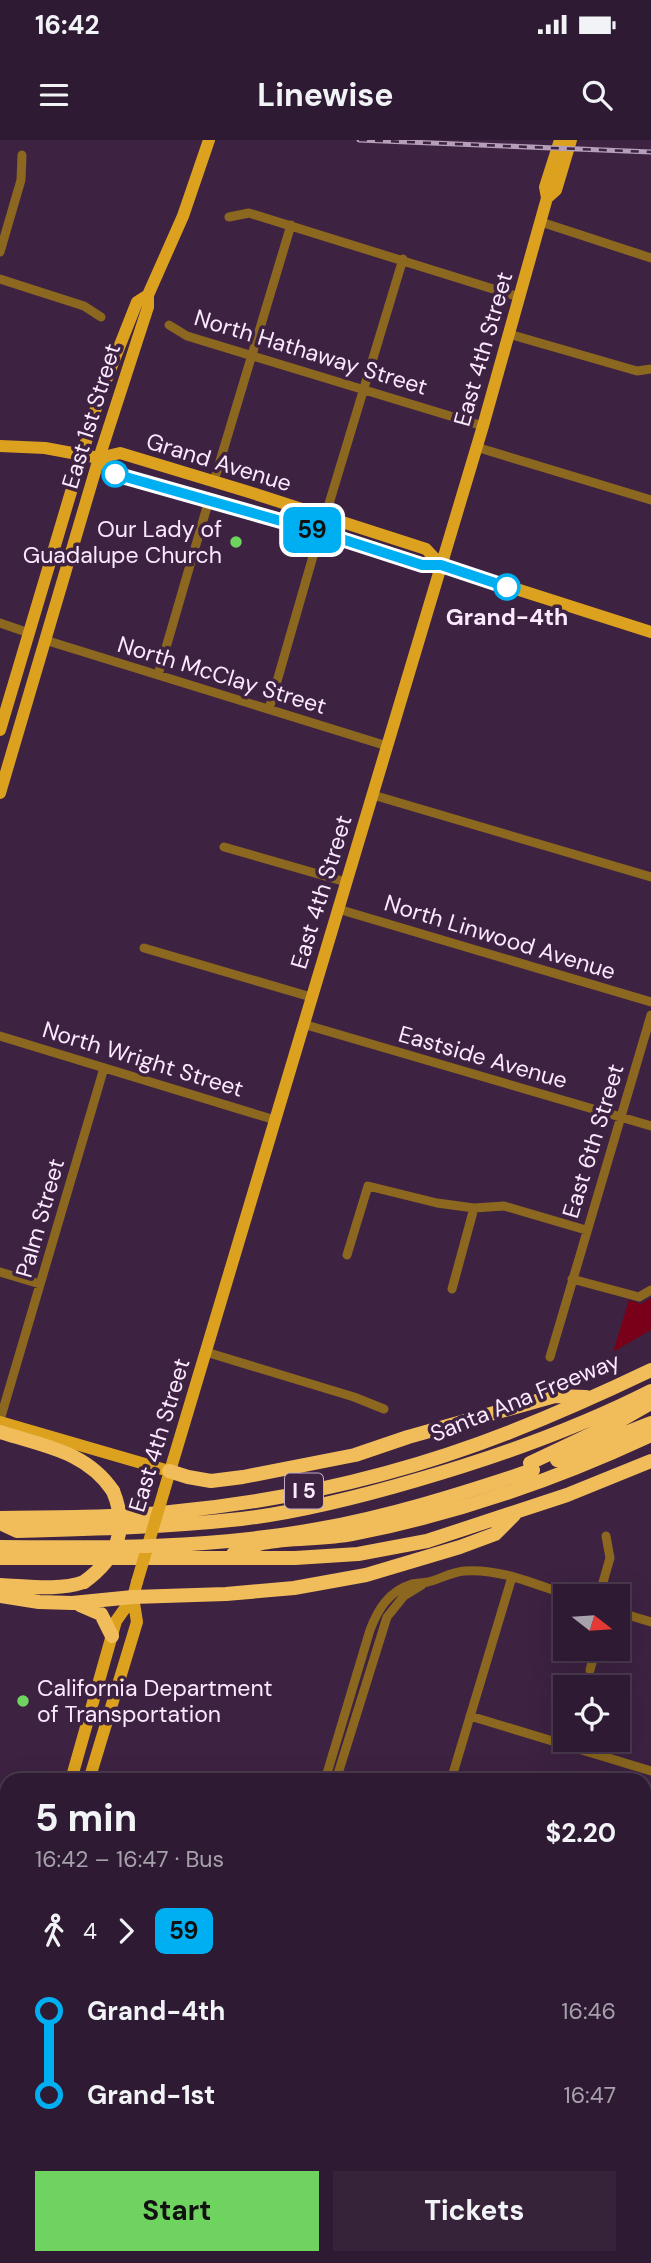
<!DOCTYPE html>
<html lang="en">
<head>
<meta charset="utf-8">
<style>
  body { margin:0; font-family:"DM Sans",sans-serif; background:#36233a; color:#f1f3f6; height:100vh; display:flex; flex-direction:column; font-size:26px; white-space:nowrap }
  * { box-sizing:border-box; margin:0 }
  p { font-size:23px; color:#a7a1ac }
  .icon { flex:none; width:38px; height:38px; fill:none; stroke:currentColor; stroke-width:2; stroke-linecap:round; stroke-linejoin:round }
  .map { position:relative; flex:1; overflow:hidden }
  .side { position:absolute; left:0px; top:1633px; width:651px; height:492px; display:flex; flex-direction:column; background:#2e1a32; border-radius:21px 21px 0 0; box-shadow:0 7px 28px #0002,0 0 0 2px #49384d }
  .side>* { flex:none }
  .badge { padding:0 14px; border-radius:10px; font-size:24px; line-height:46px }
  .needle { width:46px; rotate:107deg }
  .controls { position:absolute; left:553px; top:1444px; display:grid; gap:14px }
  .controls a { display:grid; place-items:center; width:77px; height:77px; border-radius:0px; background:#2e1a32; box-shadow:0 7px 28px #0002,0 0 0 2px #49384d; font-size:35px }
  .map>.badge { position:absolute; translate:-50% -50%; box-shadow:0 0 0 4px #fff }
  .legs { display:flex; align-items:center; gap:10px; height:77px; padding:0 35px; font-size:23px }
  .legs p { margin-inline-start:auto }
  .overview { display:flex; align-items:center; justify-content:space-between; height:119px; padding:0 35px }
  h1 { font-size:38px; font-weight:700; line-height:52px }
  .primary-button { display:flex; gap:14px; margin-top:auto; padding:14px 35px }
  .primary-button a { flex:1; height:80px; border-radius:0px; background:#6fd35f; color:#111; font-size:28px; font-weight:700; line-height:80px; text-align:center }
  .primary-button a+a { background:#36233a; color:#f1f3f6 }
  ul { padding:0 35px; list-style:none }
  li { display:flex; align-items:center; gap:24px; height:84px; font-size:26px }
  li i { display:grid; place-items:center; width:10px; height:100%; margin:0 9px; background:currentColor }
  li i::after { content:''; width:18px; height:18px; margin:-9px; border:5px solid; border-radius:50%; background:#2e1a32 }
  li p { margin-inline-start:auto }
  li:first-child i { background:linear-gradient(#0000 50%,currentColor 0) }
  li:last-child i { background:linear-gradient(currentColor 50%,#0000 0) }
  .status { display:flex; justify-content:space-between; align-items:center; height:49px; padding:0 35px; background:#2e1a32; direction:ltr }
  .status svg { height:19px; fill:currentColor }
  header { display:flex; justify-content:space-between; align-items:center; height:91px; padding:0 35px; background:#2e1a32; font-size:32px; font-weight:700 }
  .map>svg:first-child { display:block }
  .green { fill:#790019 }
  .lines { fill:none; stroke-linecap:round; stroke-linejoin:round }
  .minor { stroke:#8b671f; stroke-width:9 }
  .major { stroke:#dca11e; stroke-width:12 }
  .highway { stroke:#f1bd5a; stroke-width:14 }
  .rail-casing { stroke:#b49fb8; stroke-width:5 }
  .rail { stroke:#3d2242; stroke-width:2.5; stroke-dasharray:8; stroke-linecap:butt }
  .major-bridge { stroke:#dca11e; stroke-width:12 }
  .highway-bridge { stroke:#f1bd5a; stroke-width:14 }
  .line-1-casing { stroke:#fff; stroke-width:16 }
  .line-1 { stroke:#00aff2; stroke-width:10 }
  .stop-1-dot { fill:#fff; stroke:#00aff2; stroke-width:3.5 }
  .poi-dot { fill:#6fd35f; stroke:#3d2242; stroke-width:2.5 }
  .labels { text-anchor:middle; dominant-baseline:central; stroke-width:7; stroke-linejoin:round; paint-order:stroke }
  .shield { fill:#3d2242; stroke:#c2adc6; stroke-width:2 }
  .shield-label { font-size:21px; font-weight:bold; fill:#fbe9fe }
  .street-label { font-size:23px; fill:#fbe9fe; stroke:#3d2242 }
  .poi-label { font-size:23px; fill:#fbe9fe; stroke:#3d2242; text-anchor:end }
  .stop-label { font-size:23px; font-weight:bold; fill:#fbe9fe; stroke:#3d2242 }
</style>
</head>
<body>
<div class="status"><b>16:42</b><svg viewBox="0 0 49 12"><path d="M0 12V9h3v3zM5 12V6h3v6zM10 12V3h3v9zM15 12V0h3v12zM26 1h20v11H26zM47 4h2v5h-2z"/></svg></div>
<header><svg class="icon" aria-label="menu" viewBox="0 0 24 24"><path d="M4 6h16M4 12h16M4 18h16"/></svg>Linewise<svg class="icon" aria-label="search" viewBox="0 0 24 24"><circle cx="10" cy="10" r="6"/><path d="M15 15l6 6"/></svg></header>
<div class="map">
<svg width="651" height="2123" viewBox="0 0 651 2123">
  <rect width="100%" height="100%" fill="#3d2242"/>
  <path class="green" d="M651,1158V1190L613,1212L629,1160L641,1164Z
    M644,1768L651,1770V1802L644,1825Z
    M644,1880L651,1883L649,2005L644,2004Z"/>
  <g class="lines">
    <path class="minor" d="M229,77L249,73L519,157
      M541,82L651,118
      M0,112L21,40L22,15
      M0,139L84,166L101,177
      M169,185L187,196L483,286
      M509,194L637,231L651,229
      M476,307L651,360
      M214,341L291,85
      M325,377L403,119
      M0,483L29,493
      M45,500L387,606
      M158,535L209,360
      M269,569L320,392
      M373,655L651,737
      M224,707L346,742
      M338,769L651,862
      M144,808L311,857
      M303,884L651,986
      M0,896L275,980
      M347,1115L368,1046L437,1063L474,1068L504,1066L586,1090
      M0,1132L40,1144
      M572,1139L639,1157L651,1150
      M452,1149L474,1068
      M206,1212L354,1257L384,1269
      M550,1217L651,875
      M0,1280L104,928
      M599,1456L610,1418L606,1396
      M618,1472L651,1482
      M590,1530L596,1508
      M470,1576L651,1631
      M325,1640L370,1490C378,1469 389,1451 412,1444C417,1443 423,1443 428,1442C440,1439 452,1432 464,1431C500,1428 537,1445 570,1456
      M336,1640L387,1477L404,1456L422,1445
      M451,1640L512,1437
      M0,1673L7,1676
      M0,1686L7,1688
      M644,1751L651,1753
      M644,1856L651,1858
      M644,1870L651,1872
      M0,1977L7,1978
      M0,1987L7,1989
      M644,2046L651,2022
      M622,2123L623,2118"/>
    <path class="major" d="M547,58L556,50L571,0
      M0,306L45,308L99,318L120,313L249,352L426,409L441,425
      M99,318L115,334L320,392L422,425H441L651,492
      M0,590L99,258L137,162L148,155
      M0,653L99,318L148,167V155L183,76L209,0
      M0,1282L169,1331
      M164,1351L483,286L547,58L545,47L560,0
      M71,1640L116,1481L133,1457L137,1442
      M89,1640L137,1482L133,1457
      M0,1881L7,1858
      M0,1942L7,1918"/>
    <path class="highway" d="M0,1292C43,1306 86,1311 113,1351
      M557,1320L651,1283
      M530,1323L623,1279L651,1263
      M169,1331L188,1337L211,1341L243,1337L355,1315L408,1297L555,1256L586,1257
      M0,1378C56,1377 114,1378 170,1372C285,1361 403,1334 510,1292C558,1273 605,1252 651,1230
      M0,1383L17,1391C92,1389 167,1387 241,1379C301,1372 359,1357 417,1340C497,1317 576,1289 651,1251
      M233,1414C242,1410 253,1405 263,1403C292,1397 323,1400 353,1394C455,1374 557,1339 651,1295
      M0,1418H295L358,1414L427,1401L567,1355L651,1321
      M0,1445C27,1446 58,1451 84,1442
      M0,1456L39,1462L72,1463L133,1457L226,1454L294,1448L366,1435L460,1407L495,1394L514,1375
      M80,1465L101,1474L112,1496"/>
    <defs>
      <path id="rail" d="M359,0L651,12"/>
    </defs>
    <use href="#rail" class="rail-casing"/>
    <use href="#rail" class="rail"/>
    <path class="major-bridge" d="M137,1442L164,1351"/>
    <path class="highway-bridge" d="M0,1407C105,1408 210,1408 313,1390C388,1377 461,1354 533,1330
      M84,1442C117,1418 129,1390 113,1351"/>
  </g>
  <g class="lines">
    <defs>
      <path id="line-1" d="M115,334L320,392L422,425H441L507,447"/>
    </defs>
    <use href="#line-1" class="line-1-casing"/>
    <use href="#line-1" class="line-1"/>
  </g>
  <g class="stop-1-dot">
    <circle cx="115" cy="334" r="12"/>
    <circle cx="507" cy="447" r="12"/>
  </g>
  <g class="poi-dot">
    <circle cx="236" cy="402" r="7"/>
    <circle cx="23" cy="1561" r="7"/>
  </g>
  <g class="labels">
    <rect class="shield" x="285" y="1333.5" width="38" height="35" rx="5"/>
    <g class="shield-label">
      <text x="304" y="1351">I 5</text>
    </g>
    <g class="street-label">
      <text transform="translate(483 209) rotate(-74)">East 4th Street</text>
      <text transform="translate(311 212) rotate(17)">North Hathaway Street</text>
      <text transform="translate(91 276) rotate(-73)">East 1st Street</text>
      <text transform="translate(219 322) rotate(17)">Grand Avenue</text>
      <text transform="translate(222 535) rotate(17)">North McClay Street</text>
      <text transform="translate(321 752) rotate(-73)">East 4th Street</text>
      <text transform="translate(500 797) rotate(17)">North Linwood Avenue</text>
      <text transform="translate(483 917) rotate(16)">Eastside Avenue</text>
      <text transform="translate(143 919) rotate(17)">North Wright Street</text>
      <text transform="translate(593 1001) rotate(-73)">East 6th Street</text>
      <text transform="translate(40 1078) rotate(-74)">Palm Street</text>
      <text transform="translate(525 1257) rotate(-22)">Santa Ana Freeway</text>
      <text transform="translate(159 1295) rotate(-73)">East 4th Street</text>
    </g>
    <g class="poi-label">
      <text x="222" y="389">Our Lady of<tspan x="222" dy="26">Guadalupe Church</tspan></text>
      <text x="37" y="1548" text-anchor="start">California Department<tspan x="37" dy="26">of Transportation</tspan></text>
    </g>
    <g class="stop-label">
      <text x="507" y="477">Grand-4th</text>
    </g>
  </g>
</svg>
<div class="controls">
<a><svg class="needle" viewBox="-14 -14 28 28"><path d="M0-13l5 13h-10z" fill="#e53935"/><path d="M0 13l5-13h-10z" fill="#a7a1ac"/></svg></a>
<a><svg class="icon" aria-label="locate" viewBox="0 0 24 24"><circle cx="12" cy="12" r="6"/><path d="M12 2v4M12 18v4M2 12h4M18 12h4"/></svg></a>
</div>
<b class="badge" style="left:312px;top:390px;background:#00aff2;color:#111">59</b>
<section class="side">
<div class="overview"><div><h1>5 min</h1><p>16:42 – 16:47 · Bus</p></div><b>$2.20</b></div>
<div class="legs"><svg class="icon" aria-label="walk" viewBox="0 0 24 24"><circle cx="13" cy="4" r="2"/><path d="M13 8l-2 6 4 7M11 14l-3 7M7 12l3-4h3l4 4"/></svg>4<svg class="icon" aria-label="forward" viewBox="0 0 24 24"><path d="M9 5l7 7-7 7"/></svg><b class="badge" style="background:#00aff2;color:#111">59</b></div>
<ul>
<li><i style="color:#00aff2"></i><b>Grand-4th</b><p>16:46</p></li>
<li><i style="color:#00aff2"></i><b>Grand-1st</b><p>16:47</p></li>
</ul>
<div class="primary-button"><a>Start</a><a>Tickets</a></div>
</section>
</div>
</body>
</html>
